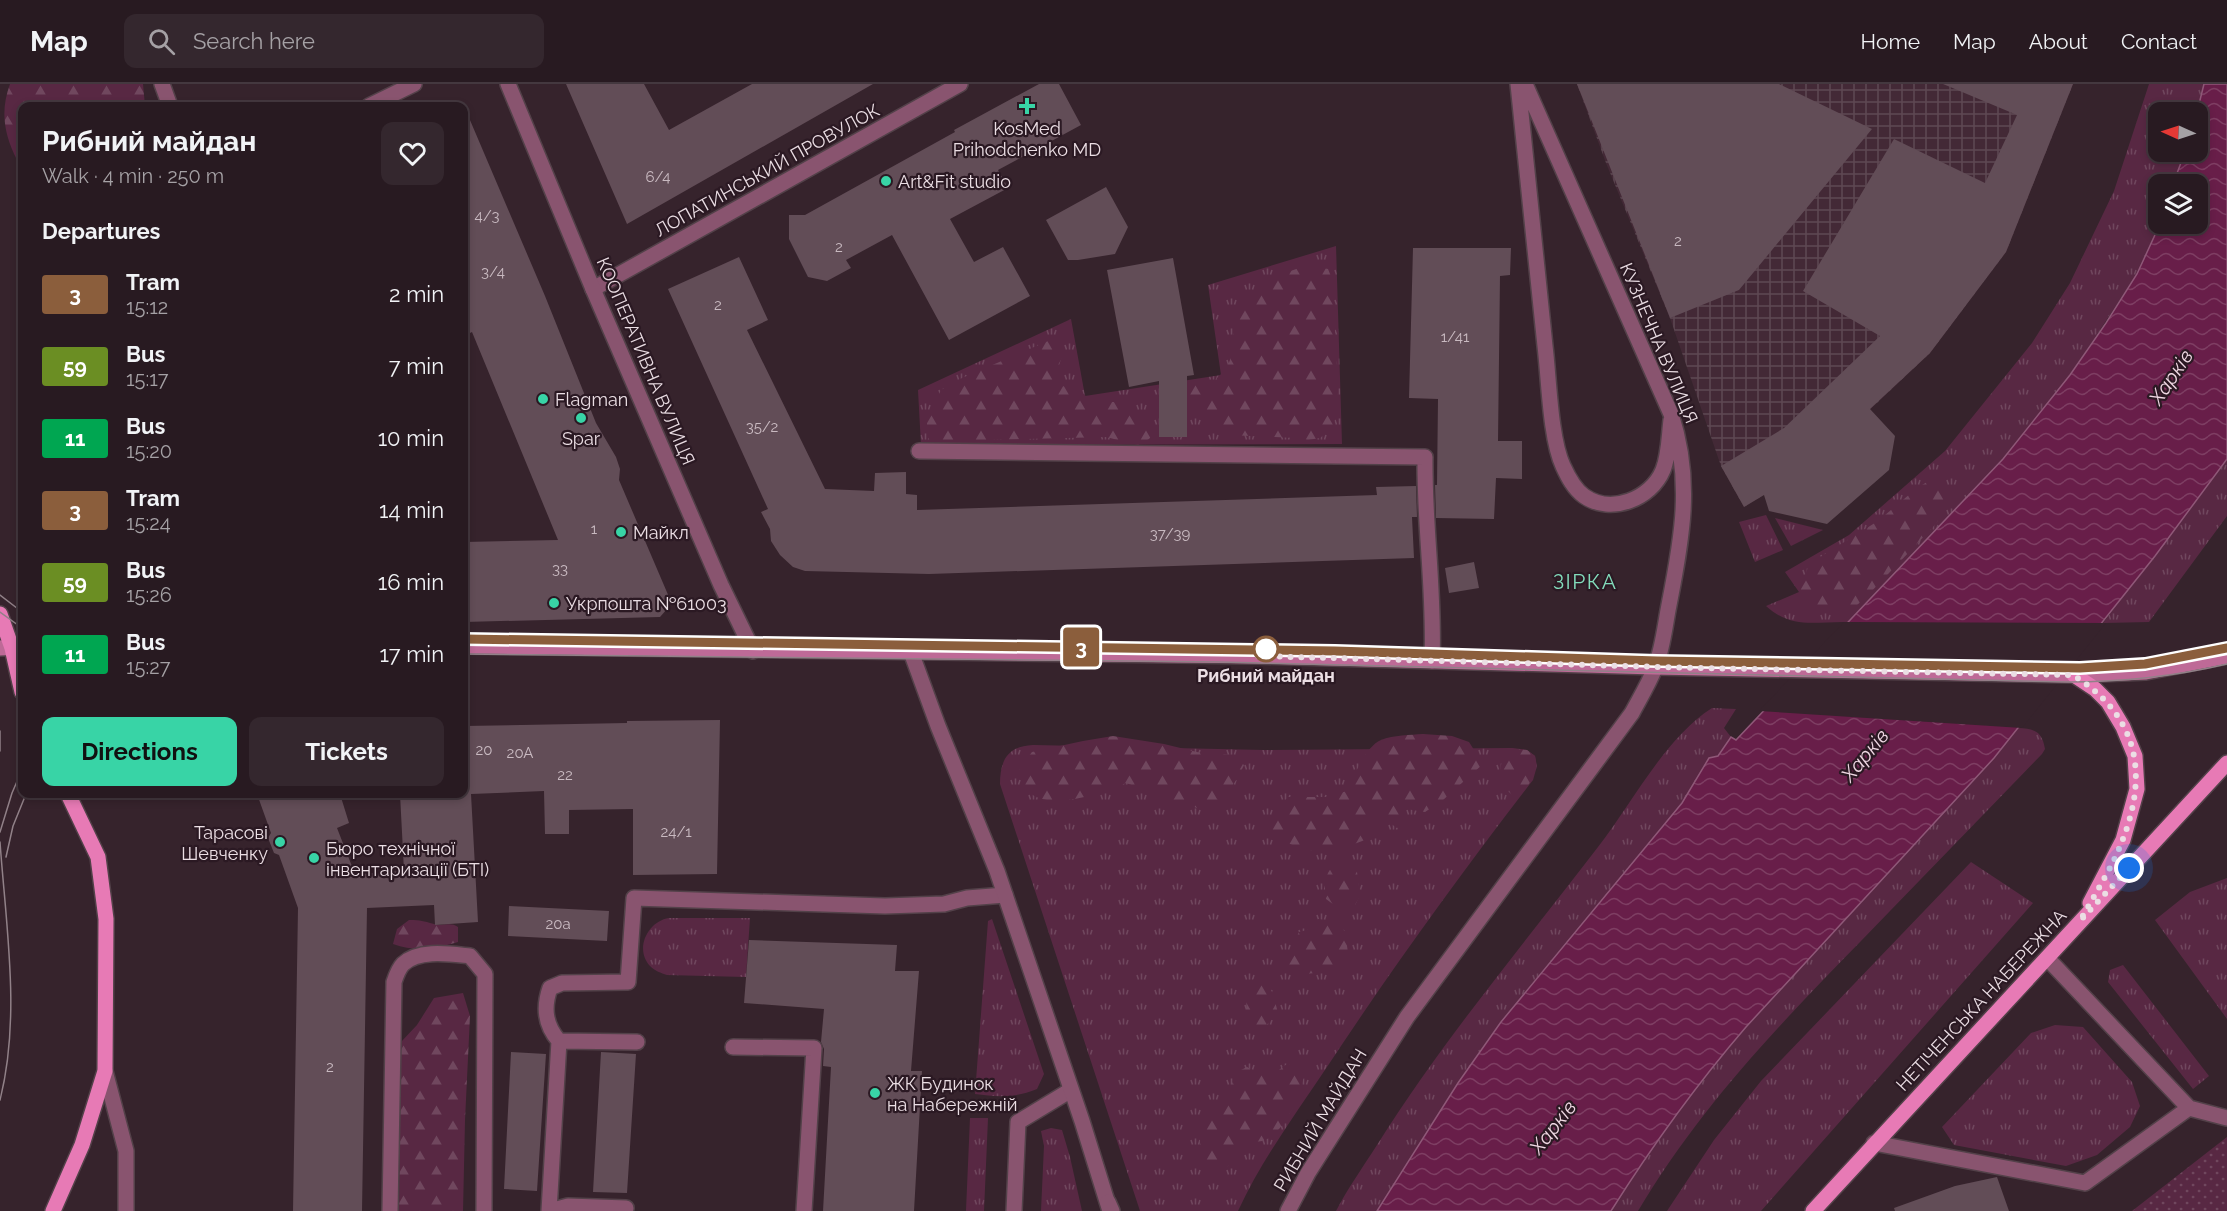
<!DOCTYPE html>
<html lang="en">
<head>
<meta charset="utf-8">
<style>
  body { margin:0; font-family:Raleway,sans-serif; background:#34272e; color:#f1f3f6; height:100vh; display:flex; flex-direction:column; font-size:22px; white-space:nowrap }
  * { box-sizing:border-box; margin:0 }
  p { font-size:20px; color:#a5a1a5 }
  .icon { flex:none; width:33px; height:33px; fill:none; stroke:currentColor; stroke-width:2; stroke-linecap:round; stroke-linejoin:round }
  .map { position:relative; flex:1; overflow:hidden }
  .side { position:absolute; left:18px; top:18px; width:450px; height:696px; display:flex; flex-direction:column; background:#281a21; border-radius:12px; box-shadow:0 3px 9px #0003,0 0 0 2px #44383f }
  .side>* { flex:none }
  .badge { padding:0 12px; border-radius:4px; font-size:21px; line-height:39px }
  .needle { width:39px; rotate:273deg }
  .buttons { position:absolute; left:2148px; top:18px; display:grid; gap:12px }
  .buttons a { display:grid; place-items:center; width:60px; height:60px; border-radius:12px; background:#281a21; box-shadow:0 3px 9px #0003,0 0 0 2px #44383f; font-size:30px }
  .you { position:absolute; width:30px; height:30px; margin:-15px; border:4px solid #fff; border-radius:50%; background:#1a73e8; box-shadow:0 0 0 9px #1a73e833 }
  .map>.badge { position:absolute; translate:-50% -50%; box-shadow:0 0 0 3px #fff }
  h2 { padding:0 24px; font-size:22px; line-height:54px }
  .round { display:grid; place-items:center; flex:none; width:63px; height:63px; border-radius:12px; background:#34272e }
  .overview { display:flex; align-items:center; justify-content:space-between; height:102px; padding:0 24px }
  h1 { font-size:28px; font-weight:700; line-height:45px }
  .button { display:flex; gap:12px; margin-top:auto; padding:12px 24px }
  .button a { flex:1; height:69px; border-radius:12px; background:#38d4a6; color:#111; font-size:24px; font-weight:700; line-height:69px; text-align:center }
  .button a+a { background:#34272e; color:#f1f3f6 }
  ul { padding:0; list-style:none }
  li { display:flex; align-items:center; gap:18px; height:72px; padding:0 24px }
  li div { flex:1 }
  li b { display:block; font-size:22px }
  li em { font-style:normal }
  li .badge { min-width:66px; font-weight:700; text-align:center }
  header { display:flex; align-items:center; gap:36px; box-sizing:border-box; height:84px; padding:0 30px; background:#281a21; border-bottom:2px solid #44383f }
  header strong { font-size:28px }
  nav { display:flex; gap:33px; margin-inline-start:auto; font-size:21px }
  .search { width:420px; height:54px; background:#34272e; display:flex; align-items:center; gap:15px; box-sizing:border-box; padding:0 21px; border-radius:12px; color:#a5a1a5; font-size:22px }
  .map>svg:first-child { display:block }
  .industrial { fill:url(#industrial-grid) }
  .grass { fill:url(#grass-tufts) }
  .forest { fill:url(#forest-firs) }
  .garden { fill:url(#garden-dots) }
  .water { fill:url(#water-waves); stroke:#8f5878; stroke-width:1.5 }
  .pier { fill:#36232c }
  .building { fill:#624d57 }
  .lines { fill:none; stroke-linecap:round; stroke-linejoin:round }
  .service-casing { stroke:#534149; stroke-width:18 }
  .minor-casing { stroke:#534149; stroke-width:18 }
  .tertiary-casing { stroke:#534149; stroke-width:18 }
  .secondary-casing { stroke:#534149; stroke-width:18 }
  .primary-casing { stroke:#534149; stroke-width:18 }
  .service { stroke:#89546f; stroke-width:15 }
  .minor { stroke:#89546f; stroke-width:15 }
  .tertiary { stroke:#89546f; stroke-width:15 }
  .secondary { stroke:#be6a97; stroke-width:15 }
  .primary { stroke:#e77ab5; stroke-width:15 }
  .tram { stroke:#918188; stroke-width:1.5 }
  .line-casing { stroke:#fff; stroke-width:14 }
  .line { stroke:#8b5e3c; stroke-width:9 }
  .walk { stroke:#ebdee4; stroke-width:6; stroke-dasharray:0 10.8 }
  .poi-dot { fill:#38d4a6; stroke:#2b1923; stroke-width:2 }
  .stop-dot { fill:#fff; stroke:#8b5e3c; stroke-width:3 }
  .labels { text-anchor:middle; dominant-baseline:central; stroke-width:4.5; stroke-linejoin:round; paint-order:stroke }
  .number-label { font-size:15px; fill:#c9bac1 }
  .poi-label { font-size:18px; fill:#ebdee4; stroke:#2b1923; text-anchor:start }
  .street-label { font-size:18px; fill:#ebdee4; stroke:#2b1923 }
  .stop-label { font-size:18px; font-weight:bold; fill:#ebdee4; stroke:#2b1923 }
  .water-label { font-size:20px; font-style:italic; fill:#f0d9e4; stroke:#2b1923 }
  .quarter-label { font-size:21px; letter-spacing:1.5px; fill:#83ddbc; stroke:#2b1923 }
</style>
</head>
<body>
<header>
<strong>Map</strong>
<div class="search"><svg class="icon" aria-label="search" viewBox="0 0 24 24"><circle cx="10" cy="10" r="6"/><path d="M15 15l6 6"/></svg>Search here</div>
<nav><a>Home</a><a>Map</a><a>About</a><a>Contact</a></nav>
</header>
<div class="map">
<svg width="2227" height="1127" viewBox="0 0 2227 1127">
  <defs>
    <pattern id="industrial-grid" width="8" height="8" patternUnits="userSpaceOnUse" patternTransform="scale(1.5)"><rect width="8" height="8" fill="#432936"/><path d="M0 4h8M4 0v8" fill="none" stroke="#5e4853"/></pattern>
    <pattern id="grass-tufts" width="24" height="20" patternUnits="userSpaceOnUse" patternTransform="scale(1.5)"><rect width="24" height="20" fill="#582843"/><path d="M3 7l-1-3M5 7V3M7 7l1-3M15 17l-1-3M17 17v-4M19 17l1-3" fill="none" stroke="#70475e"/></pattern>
    <pattern id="forest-firs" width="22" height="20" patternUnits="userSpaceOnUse" patternTransform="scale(1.5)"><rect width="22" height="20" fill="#582843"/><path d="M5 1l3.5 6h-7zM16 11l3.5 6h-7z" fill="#70475e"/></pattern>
    <pattern id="garden-dots" width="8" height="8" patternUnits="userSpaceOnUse" patternTransform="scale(1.5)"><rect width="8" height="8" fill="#582843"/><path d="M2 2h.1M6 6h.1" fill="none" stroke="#70475e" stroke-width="1.8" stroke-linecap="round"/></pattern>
    <pattern id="water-waves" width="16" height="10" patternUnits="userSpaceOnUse" patternTransform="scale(1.5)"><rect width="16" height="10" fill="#681e49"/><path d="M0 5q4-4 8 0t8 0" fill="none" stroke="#7e3e63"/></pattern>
  </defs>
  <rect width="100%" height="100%" fill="#36232c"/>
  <path class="industrial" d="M1577,0H2073L2006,168L1930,269L1809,383L1744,423L1721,382L1670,234L1606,79Z"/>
  <path class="grass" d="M2149,0H2204L2197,28H2158V68H2185L2173,100H2158V140H2160L2137,190L2070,291L2003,375L1848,538C1815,537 1793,546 1766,522L1799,508L1785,488L1849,451L1945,367L2032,259L2070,199L2114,107Z
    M1336,162L1342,360L921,361L918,306L1071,235L1085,312L1221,291L1208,201Z
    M2227,375V432L2149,538L2103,539Z
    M1766,431L1783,466L1755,478L1739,438Z
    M1775,434L1823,446L1791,462Z
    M1712,624L1736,625L1724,644L1731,653L1718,672L1709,675L1682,719L1501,938L1458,999L1377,1127H1336C1348,1104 1363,1083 1377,1061C1443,956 1523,861 1598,763C1633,718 1665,654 1712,624Z
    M2018,644C2035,645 2042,647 2045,665L2042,670C1981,733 1921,795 1861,857C1777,943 1700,1023 1638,1127H1611C1652,1062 1696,1001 1746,943L1994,674Z
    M1033,661L1264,666L1512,664L1527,666L1535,672L1537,682L1533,696C1462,788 1393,883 1329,980C1297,1028 1262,1075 1238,1127H1140L1000,700C1000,676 1008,662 1033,661Z
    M1971,778L2033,819L1761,1127H1667L1714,1056L1761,997Z
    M2227,794V935L2155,836L2190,808Z
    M669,834H750L746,893L667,891C661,889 655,887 650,882C634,865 648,837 669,834Z
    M992,835L1044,990L1037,1005C1016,1014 997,1013 975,1010L988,837Z
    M2123,881L2209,992L2193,1005L2108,898L2110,886Z
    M2055,941L2083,943L2132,998L2140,1022L2130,1043L2097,1071L2066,1082L1954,1061L1942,1043L2031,949Z
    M970,1034H988L984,1127H966Z
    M1051,1044L1062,1046L1070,1073L1082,1127H1041L1044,1062L1041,1047Z"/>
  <path class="forest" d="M10,0H143L145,22H22V79L17,76C4,50 0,27 10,0Z
    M1308,181L1328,185L1332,195L1338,300L1334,343L1320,354L1308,356L1295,354L1230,351L1206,325L1191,318L1188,305L1190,300L1213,298L1227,284L1233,268L1234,240L1256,209L1270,194Z
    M1048,257L1056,258L1063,263C1063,277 1053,288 1060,302L1075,303L1093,318H1125L1153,343V350L1149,355L1138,361L1106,353L947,357L932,360L927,352V335L941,306L962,294Z
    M1927,398C1939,400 1943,403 1950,413L1946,426L1933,443L1867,512L1856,522L1822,529L1802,523L1797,516L1809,480L1878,437L1917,404Z
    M1423,650L1452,652L1469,658L1483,680L1443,716L1425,728L1406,725L1407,741L1397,744L1384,735L1373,733L1370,754C1358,758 1345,765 1334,767C1309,771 1287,760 1267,747L1278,726L1288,713H1326L1347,707C1354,692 1366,662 1381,656C1394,651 1410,651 1423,650Z
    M1113,652L1164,660L1201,669L1232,671L1244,681C1233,705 1224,714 1200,725L1126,699C1102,709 1044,731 1024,703C1021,699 1020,690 1019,685L1032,668L1083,657Z
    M1507,664L1527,666L1535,672C1539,690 1529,701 1518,714C1496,703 1497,685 1507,664Z
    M1335,780L1345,781L1357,788L1360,810L1354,824L1341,826L1326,815C1324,802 1324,790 1335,780Z
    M1318,835L1332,838L1345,847L1348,869L1345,884C1329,889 1312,888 1296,892L1287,883L1290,868L1299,848L1307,846Z
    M409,836C422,836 422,837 434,840C442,843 450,837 458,843V858C434,865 416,868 393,860L397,845Z
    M1255,894L1266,896L1273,910L1278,929L1258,950L1249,949L1246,932L1247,902Z
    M463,909L470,932L465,1036L463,1127H399L401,958L417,941L434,914Z
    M1287,980L1298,983L1304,993C1297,1014 1286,1049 1262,1057C1258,1058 1252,1057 1248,1058L1223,1088L1210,1091L1199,1077L1200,1055L1210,1036L1227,1020L1235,989L1247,983L1268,994Z"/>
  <path class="garden" d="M2227,1053V1127H2132Z"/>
  <path class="water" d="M2204,0H2227V375L2155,472L1994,674L1746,943C1696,1001 1652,1062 1611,1127H1377L1458,999L1501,938L1682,719L1709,674L1718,672L1731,653L1736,656L2003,375L2070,291L2106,239L2137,190L2160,140H2198V100H2173L2185,68H2198L2197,28Z"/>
  <path class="pier" d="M1844,538L2106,539L2022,644L1759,627Z"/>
  <path class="building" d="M566,0H644L669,46L752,0H873L627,140Z
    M1039,0H1059L1081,41L998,86L1008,104L950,135L974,178L1003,163L1030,212L949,256L892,151L846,176L851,184L827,197L808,193L789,155V131H805L955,48L954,46Z
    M1577,0H1779L1872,45L1739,206L1670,234Z
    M1943,0H2073L2006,168L1930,269L1870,325L1895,352L1889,386L1827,440L1769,427L1764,411L1744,423L1721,382L1784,344L1880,252L1803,207L1894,55L1985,99L2017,31Z
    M464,22L545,212L596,339L616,373L620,385L619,396L669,513L667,525L660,533L464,538V458L558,456L472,248L464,252Z
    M1106,103L1128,143L1115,170L1078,176H1068L1046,136Z
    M1413,164H1511L1510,191L1500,192L1498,357H1522V395L1496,394L1494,435L1436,434L1435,401H1437L1438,315L1409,314Z
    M739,173L768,236L747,246L825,405L874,407L875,389L906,388V410L917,411V426L1377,411L1376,403L1416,402L1417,433H1412L1414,474L929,490L805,487L793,483L780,471L771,457L770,445L761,428L768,425L668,205Z
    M1173,174L1194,291L1187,292V353H1159V297L1129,303L1107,186Z
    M1474,478L1479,504L1449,509L1445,484Z
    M720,636L717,790L633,791V725L569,726V750H545L544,707L471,710L478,838L435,841L434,821L367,824L362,1127H293L298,824L279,771L274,769L268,754L271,749L257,710H340L349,739L337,744L355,790L404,787L400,710H464V642L627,639V637Z
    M509,822L609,827L607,857L508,852Z
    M749,856L897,861L895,887H919L911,987H922L914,1127H823L831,983L823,982L824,965L821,958L824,925L744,919Z
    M511,968L546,970L537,1107L504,1105Z
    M601,968L636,970L627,1109L593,1108Z
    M1997,1093L2009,1127H1895L1894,1124L1955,1102Z"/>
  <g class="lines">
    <defs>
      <path id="service" d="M162,0L170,22
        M919,367L1425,373C1424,441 1435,509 1432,577
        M2047,874L2189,1024L2227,1034
        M559,957L637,958
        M733,963L814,964L804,1127
        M1874,1059L2085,1099L2189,1024
        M390,1127L394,898C396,892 399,884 403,880C419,865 450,870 470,872L485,890L484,1127
        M549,1127L559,957C545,941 543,924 550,904L562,899L628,898L634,814L885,822L944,820L967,814L1005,811
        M550,1127L568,1122L626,1124
        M1014,1127L1018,1038L1071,1006"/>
      <path id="minor" d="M369,22L414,0
        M593,205L960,0
        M911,568L938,642L997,787L1082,1037L1110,1127"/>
      <path id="tertiary" d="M508,0L593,205L721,501L753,567
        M1518,0C1527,87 1536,174 1545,262C1549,294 1550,354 1563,382C1568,393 1574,405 1584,412C1611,431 1651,415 1663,386C1669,371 1669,352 1671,336
        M105,987L126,1067V1127
        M1108,1118L1112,1127
        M1288,1127L1308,1089L1407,933L1632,629C1640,614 1649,599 1655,584C1663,564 1665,541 1669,521C1682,455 1693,396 1671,330L1525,0"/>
      <path id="secondary" d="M464,562L1258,572L1655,583L2074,591L2146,588L2227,572
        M0,564L22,563"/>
      <path id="primary" d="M0,530L12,564L22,608
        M2074,591L2095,605L2108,618L2123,643L2135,672L2137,705L2123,756L2090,819
        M53,1127L82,1061L105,987L106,835L98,773L68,710
        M1813,1127L2227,679"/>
    </defs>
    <use href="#service" class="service-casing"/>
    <use href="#minor" class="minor-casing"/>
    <use href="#tertiary" class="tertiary-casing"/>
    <use href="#secondary" class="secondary-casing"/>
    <use href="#primary" class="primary-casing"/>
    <use href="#service" class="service"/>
    <use href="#minor" class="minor"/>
    <use href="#tertiary" class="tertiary"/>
    <use href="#secondary" class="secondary"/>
    <use href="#primary" class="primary"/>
    <path class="tram" d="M0,511L22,528
      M0,528L22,544
      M464,555L1335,567L1646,576L2080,583L2145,580L2227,564
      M464,570L1220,578L2068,598C2124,598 2172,593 2227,580
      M0,647V667
      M0,748L12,709L22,686
      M0,758C6,843 21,933 0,1016
      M6,773L13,742L26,710"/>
  </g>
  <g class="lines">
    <defs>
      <path id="line" d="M464,555L1335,567L1657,577L2080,584L2145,580L2227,564"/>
    </defs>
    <use href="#line" class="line-casing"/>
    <use href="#line" class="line"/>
    <path class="walk" d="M1266,565L1258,572L1698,584L2073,591C2137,631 2149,687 2123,755C2114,780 2094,812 2080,837L2129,784"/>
  </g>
  <g class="poi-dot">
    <path d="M1024 13h6v6h6v6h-6v6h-6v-6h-6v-6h6z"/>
    <circle cx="886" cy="97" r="6"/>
    <circle cx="543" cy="315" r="6"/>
    <circle cx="581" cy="334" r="6"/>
    <circle cx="621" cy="448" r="6"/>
    <circle cx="554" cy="519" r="6"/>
    <circle cx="280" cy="758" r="6"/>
    <circle cx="314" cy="774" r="6"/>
    <circle cx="875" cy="1009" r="6"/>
  </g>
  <circle class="stop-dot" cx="1266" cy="565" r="12"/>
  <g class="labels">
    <g class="number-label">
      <text x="658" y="93">6/4</text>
      <text x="487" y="132">4/3</text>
      <text x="1678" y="157">2</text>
      <text x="839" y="163">2</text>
      <text x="493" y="188">3/4</text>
      <text x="718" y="221">2</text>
      <text x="1455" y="253">1/41</text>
      <text x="762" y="343">35/2</text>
      <text x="594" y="445">1</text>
      <text x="1170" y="450">37/39</text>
      <text x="560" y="485">33</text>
      <text x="484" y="666">20</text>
      <text x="520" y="669">20А</text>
      <text x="565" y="691">22</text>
      <text x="676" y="748">24/1</text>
      <text x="558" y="840">20а</text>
      <text x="330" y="983">2</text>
    </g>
    <g class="poi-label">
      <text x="1027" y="44" text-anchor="middle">KosMed<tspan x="1027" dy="21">Prihodchenko MD</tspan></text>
      <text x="898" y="97">Art&amp;Fit studio</text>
      <text x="555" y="315">Flagman</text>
      <text x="581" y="354" text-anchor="middle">Spar</text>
      <text x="633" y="448">Майкл</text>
      <text x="566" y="519">Укрпошта №61003</text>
      <text x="268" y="748" text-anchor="end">Тарасові<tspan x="268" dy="21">Шевченку</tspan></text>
      <text x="326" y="764">Бюро технічної<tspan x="326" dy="21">інвентаризації (БТІ)</tspan></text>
      <text x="887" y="999">ЖК Будинок<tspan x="887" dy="21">на Набережній</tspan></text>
    </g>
    <g class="street-label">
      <text transform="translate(767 86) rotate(-29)">ЛОПАТИНСЬКИЙ ПРОВУЛОК</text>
      <text transform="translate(1659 259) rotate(67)">КУЗНЕЧНА ВУЛИЦЯ</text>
      <text transform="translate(646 277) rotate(67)">КООПЕРАТИВНА ВУЛИЦЯ</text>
      <text transform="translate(1981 916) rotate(-47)">НЕТІЧЕНСЬКА НАБЕРЕЖНА</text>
      <text transform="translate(1320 1036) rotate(-59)">РИБНИЙ МАЙДАН</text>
    </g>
    <g class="stop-label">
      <text x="1266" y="591">Рибний майдан</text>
    </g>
    <g class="water-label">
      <text transform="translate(2171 293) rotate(-56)">Харків</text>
      <text transform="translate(1865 671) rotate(-50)">Харків</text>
      <text transform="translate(1553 1043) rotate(-52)">Харків</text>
    </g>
    <g class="quarter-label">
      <text x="1585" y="497">ЗІРКА</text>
    </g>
  </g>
</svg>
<div class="buttons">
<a><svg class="needle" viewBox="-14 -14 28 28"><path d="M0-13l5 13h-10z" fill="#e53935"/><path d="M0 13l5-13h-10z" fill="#a5a1a5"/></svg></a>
<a><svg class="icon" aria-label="layers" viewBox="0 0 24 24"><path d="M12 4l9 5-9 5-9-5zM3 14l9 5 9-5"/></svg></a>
</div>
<div class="you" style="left:2129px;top:784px"></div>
<b class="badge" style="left:1081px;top:563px;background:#8b5e3c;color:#fff">3</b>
<section class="side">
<div class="overview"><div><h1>Рибний майдан</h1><p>Walk · 4 min · 250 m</p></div><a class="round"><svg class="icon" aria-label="heart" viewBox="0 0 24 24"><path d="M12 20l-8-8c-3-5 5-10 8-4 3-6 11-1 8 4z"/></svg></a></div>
<h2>Departures</h2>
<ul>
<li><span class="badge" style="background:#8b5e3c;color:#fff">3</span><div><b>Tram</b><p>15:12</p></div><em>2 min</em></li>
<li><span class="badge" style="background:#6b8e23;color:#fff">59</span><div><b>Bus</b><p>15:17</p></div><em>7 min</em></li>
<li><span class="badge" style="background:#00a651;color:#fff">11</span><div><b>Bus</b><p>15:20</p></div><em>10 min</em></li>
<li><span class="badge" style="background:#8b5e3c;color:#fff">3</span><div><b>Tram</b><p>15:24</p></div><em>14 min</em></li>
<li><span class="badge" style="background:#6b8e23;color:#fff">59</span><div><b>Bus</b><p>15:26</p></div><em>16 min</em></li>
<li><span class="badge" style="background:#00a651;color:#fff">11</span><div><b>Bus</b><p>15:27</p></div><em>17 min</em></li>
</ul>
<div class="button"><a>Directions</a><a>Tickets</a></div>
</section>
</div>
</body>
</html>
